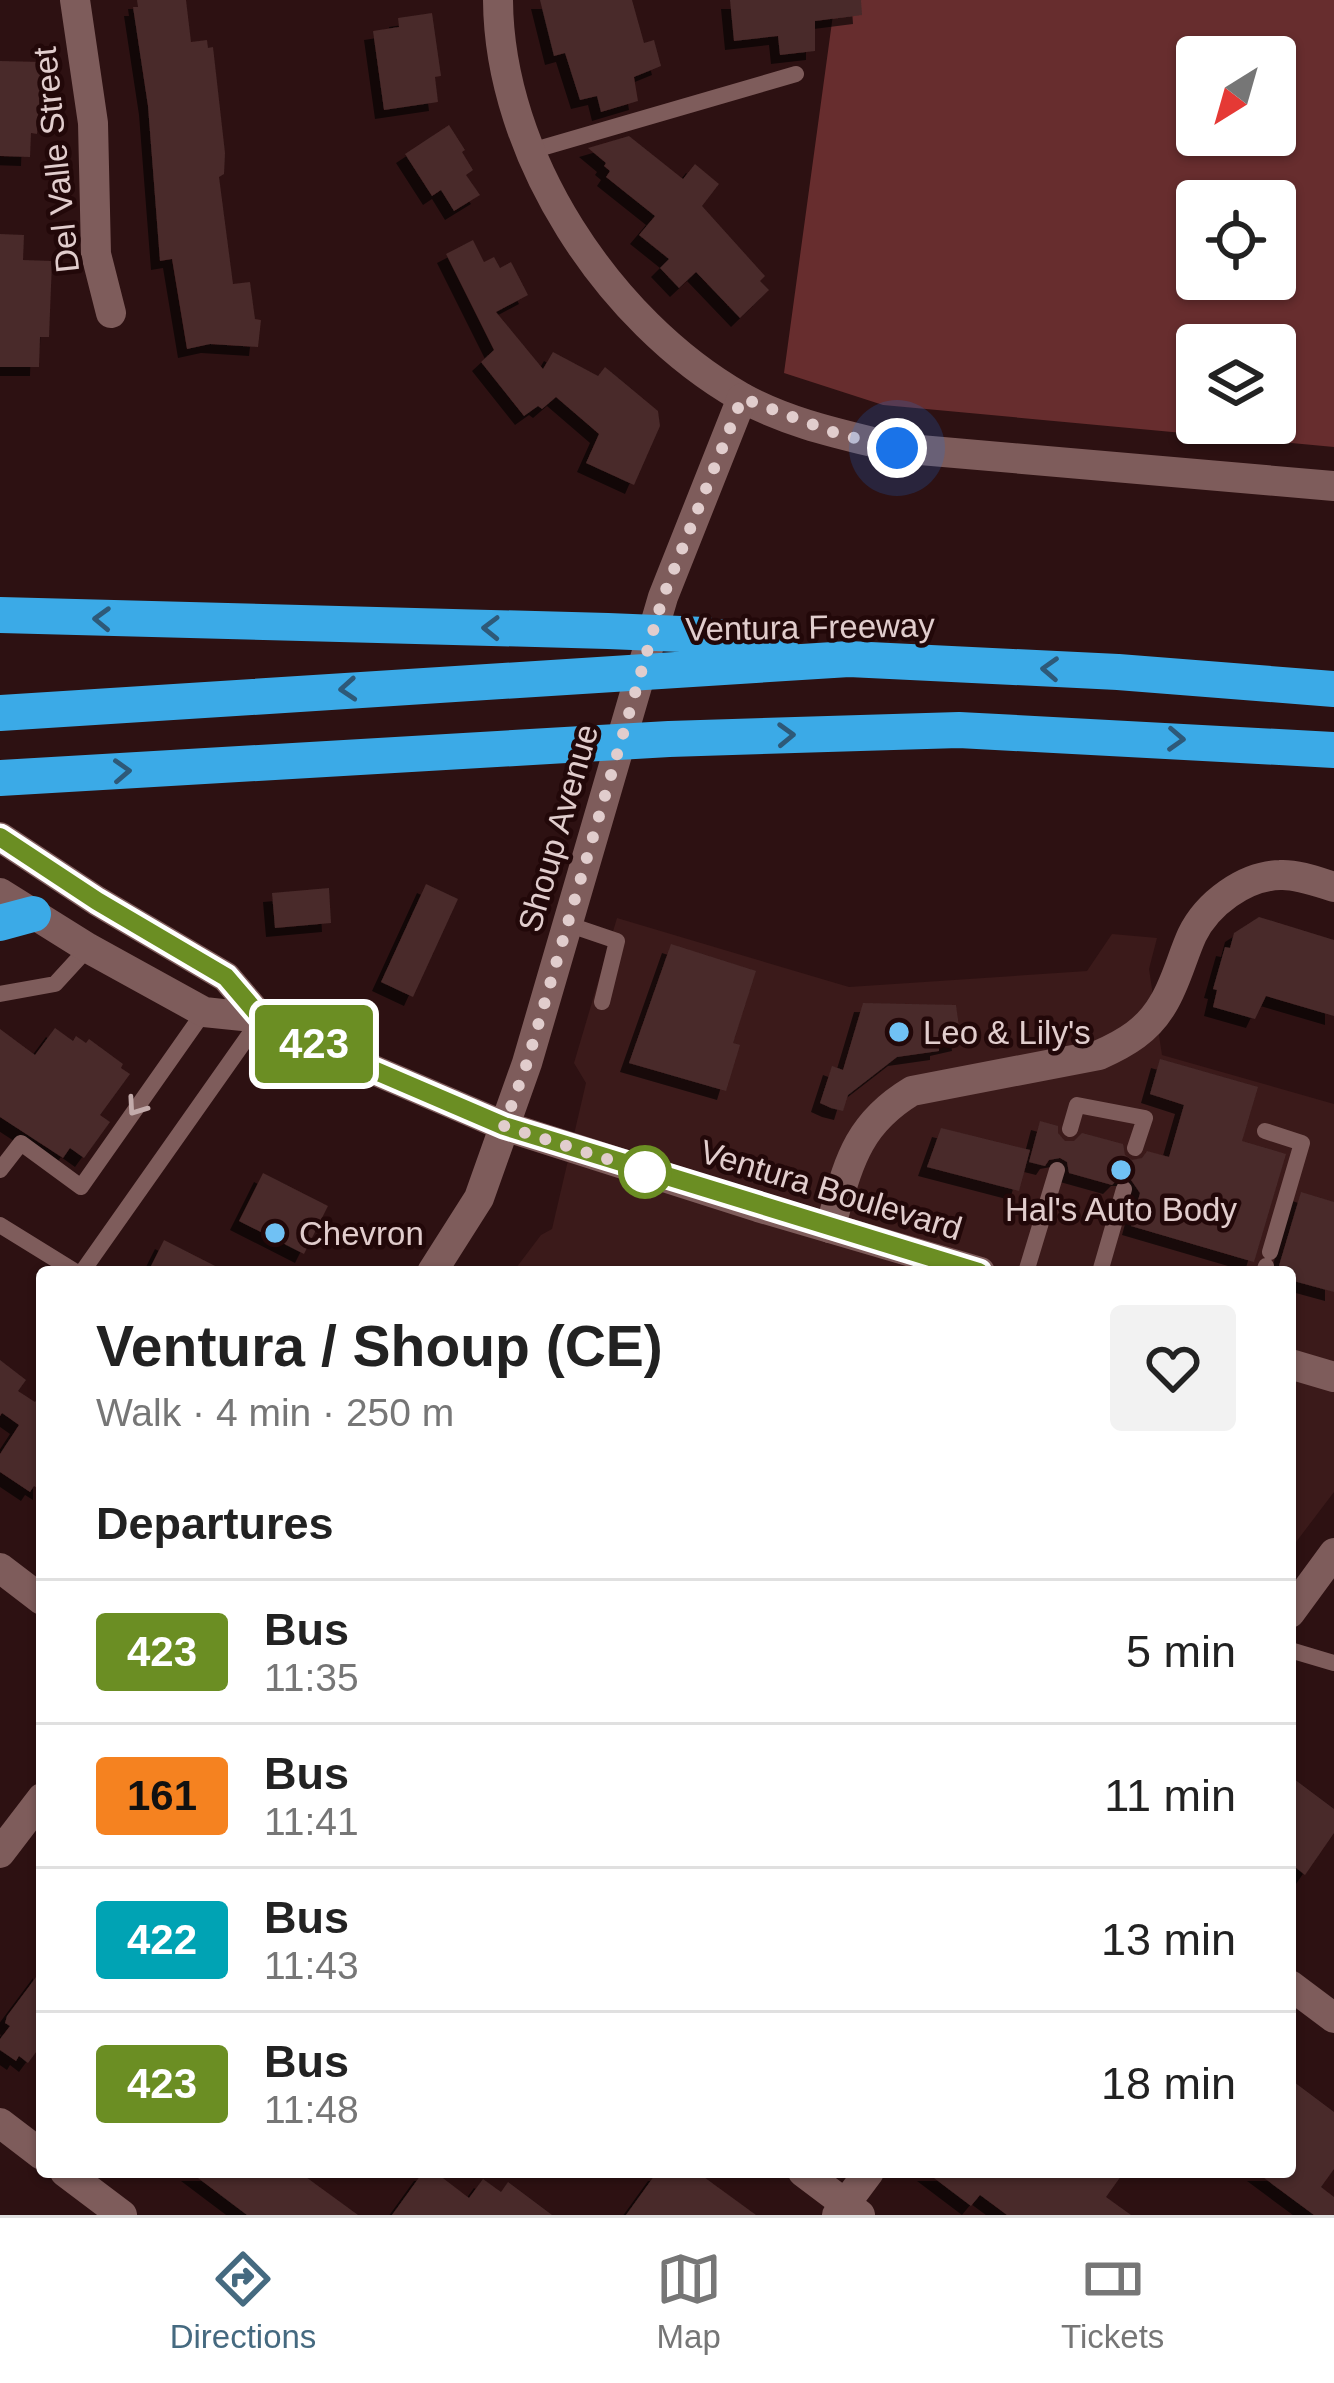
<!DOCTYPE html>
<html lang="en">
<head>
<meta charset="utf-8">
<style>
  body { margin:0; font-family:Arial,sans-serif; background:#f2f2f2; color:#222; height:100vh; display:flex; flex-direction:column; font-size:45px; white-space:nowrap }
  * { box-sizing:border-box; margin:0 }
  p { font-size:39px; color:#767676 }
  .icon { flex:none; width:66px; height:66px; fill:none; stroke:currentColor; stroke-width:2; stroke-linecap:round; stroke-linejoin:round }
  .map { position:relative; flex:1; overflow:hidden }
  .details { position:absolute; left:36px; top:1266px; width:1260px; height:912px; display:flex; flex-direction:column; background:#fff; border-radius:12px; box-shadow:0 3px 9px #0004 }
  .details>* { flex:none }
  .badge { padding:0 24px; border-radius:9px; font-size:42px; line-height:78px }
  .needle { width:78px; rotate:217deg }
  .tools { position:absolute; left:1176px; top:36px; display:grid; gap:24px }
  .tools a { display:grid; place-items:center; width:120px; height:120px; border-radius:12px; background:#fff; box-shadow:0 3px 9px #0004; font-size:60px }
  .you { position:absolute; width:60px; height:60px; margin:-30px; border:9px solid #fff; border-radius:50%; background:#1a73e8; box-shadow:0 0 0 18px #1a73e833 }
  .map>.badge { position:absolute; translate:-50% -50%; box-shadow:0 0 0 6px #fff }
  h2 { padding:0 60px; font-size:45px; line-height:108px }
  .round { display:grid; place-items:center; flex:none; width:126px; height:126px; border-radius:12px; background:#f2f2f2 }
  .head { display:flex; align-items:center; justify-content:space-between; height:204px; padding:0 60px }
  h1 { font-size:57px; font-weight:700; line-height:90px }
  ul { padding:0; list-style:none }
  li { display:flex; align-items:center; gap:36px; height:144px; padding:0 60px; border-top:3px solid #e0e0e0 }
  li div { flex:1 }
  li b { display:block; font-size:45px }
  li em { font-style:normal }
  li .badge { min-width:132px; font-weight:700; text-align:center }
  .tab-bar { display:flex; justify-content:space-around; align-items:center; height:168px; border-top:3px solid #e0e0e0; background:#fff; font-size:33px; color:#767676 }
  .tab-bar a { display:grid; justify-items:center; gap:6px }
  .tab-bar .current { color:#456a80 }
  .map>svg:first-child { display:block }
  .built { fill:#3b1a1a }
  .green { fill:#672d2e; fill-rule:evenodd }
  .building { fill:#482a2a; filter:url(#shadow) }
  .lines { fill:none; stroke-linecap:round; stroke-linejoin:round }
  .service { stroke:#7e5c5b; stroke-width:16 }
  .minor { stroke:#7e5c5b; stroke-width:30 }
  .tertiary { stroke:#7e5c5b; stroke-width:30 }
  .secondary { stroke:#7e5c5b; stroke-width:30 }
  .motorway { stroke:#3baae7; stroke-width:36 }
  .oneway { stroke:#2e5978 }
  .oneway2 { stroke:#c3abab }
  .line-casing { stroke:#fff; stroke-width:27 }
  .line { stroke:#6b8e23; stroke-width:18 }
  .walk { stroke:#e1cdcd; stroke-width:12; stroke-dasharray:0 21.6 }
  .poi-dot { fill:#70c1f4; stroke:#220809; stroke-width:4.5 }
  .stop-dot { fill:#fff; stroke:#6b8e23; stroke-width:6 }
  .labels { text-anchor:middle; dominant-baseline:central; stroke-width:9; stroke-linejoin:round; paint-order:stroke }
  .street-label { font-size:33px; fill:#e1cdcd; stroke:#220809 }
  .poi-label { font-size:33px; fill:#e1cdcd; stroke:#220809; text-anchor:start }
</style>
</head>
<body>
<div class="map">
<svg width="1334" height="2215" viewBox="0 0 1334 2215">
  <defs>
    <filter id="shadow"><feDropShadow dx="-9" dy="9" stdDeviation="0" flood-color="#0009"/></filter>
  </defs>
  <rect width="100%" height="100%" fill="#2d1112"/>
  <path class="built" d="M617,918L849,987L1087,971L1112,934L1157,938L1149,969L1162,1055L1334,1104V1492L1290,1550V1272H513L541,1235L552,1229L586,1083L574,1063Z"/>
  <path class="green" d="M835,0H1334V447L883,405L784,373ZM1197,57H1275V135H1197ZM1197,201H1275V279H1197ZM1197,345H1275V423H1197Z"/>
  <path class="building" d="M137,0H186L191,42L207,40L208,48L213,47L225,153L224,174L219,177L233,284L250,282L255,319L261,320L258,347L210,344L187,349L172,259L160,261L148,106L133,7H138Z
    M540,0H632L644,43L654,40L661,66L634,77L638,101L601,112L597,96L580,100L565,53L554,56Z
    M730,0H861L862,15L815,21V51L780,55L778,36L734,41Z
    M432,13L441,76L435,77L438,102L384,110L373,31L399,27L398,18Z
    M0,61L42,62L37,134L31,133L30,157L0,156Z
    M449,125L465,150L462,152L473,170L466,175L480,195L454,211L441,190L432,196L405,154Z
    M629,136L683,179L695,164L719,184L702,206L765,276L760,281L769,290L740,318L696,272L679,288L660,268L669,259L639,235L655,216L606,177L610,171L604,166L606,163L588,148Z
    M0,234L24,235L23,260L52,261L49,337H40L39,367H0Z
    M473,240L484,262L494,257L500,268L511,262L528,295L496,312L543,369L553,352L598,376L605,367L658,411L660,426L634,485L586,463L599,434L556,397L542,409L538,406L524,416L481,362L494,350L446,254Z
    M426,884L458,899L413,997L381,982Z
    M329,888L331,923L275,928L272,893Z
    M1259,917L1334,940V1016L1266,996L1255,1019L1213,1007L1217,990L1213,989L1225,947L1230,948L1234,933Z
    M671,944L756,971L733,1043L740,1045L726,1091L629,1063Z
    M863,1003L956,1005L961,1042L939,1047V1051L897,1057L848,1095L843,1111L831,1108L820,1103L832,1066L843,1070Z
    M55,1028L73,1041L76,1036L86,1043L89,1039L123,1064L121,1068L130,1074L100,1115L110,1122L84,1158L70,1148L63,1158L0,1117V1029L35,1055Z
    M1160,1059L1258,1087L1242,1141L1286,1154L1254,1262L1131,1226L1140,1193L1129,1177H1120L1112,1185L1069,1173L1067,1162L1060,1158L1049,1160L1045,1166L1029,1162L1040,1121L1058,1126V1133L1065,1141H1074L1082,1133L1123,1144L1125,1155L1132,1160L1142,1158L1147,1151L1169,1157L1184,1105L1150,1094Z
    M941,1128L1030,1150L1019,1191L927,1167Z
    M263,1173L328,1206L304,1254L239,1221Z
    M1301,1192L1334,1202V1292L1290,1280V1272L1278,1269Z
    M164,1240L227,1272H148Z
    M0,1360L26,1380L18,1391L35,1402L42,1392V1491L34,1486L30,1492L0,1472V1454L19,1425L2,1413L0,1416Z
    M1290,1776L1334,1809V1833L1305,1875L1290,1863Z
    M42,1969V2044L28,2063L19,2056L16,2061L0,2050V2039L10,2026L5,2023L7,2016Z
    M1290,2079L1334,2112V2169L1321,2187L1334,2197V2215H1314L1256,2172H1290Z
    M190,2172H299L358,2215H247Z
    M423,2172H435L469,2198L483,2179L501,2192L508,2182L552,2215H392Z
    M657,2172H697L756,2215H626Z
    M926,2172H1124L1106,2197L1131,2215H1007L980,2195L971,2206Z"/>
  <g class="lines">
    <path class="service" d="M531,151L796,74
      M567,924L617,941L602,1002
      M0,994L55,984L88,948
      M1070,1129L1077,1105L1145,1118L1135,1148
      M1265,1131L1302,1143L1270,1252
      M0,1170L21,1143L81,1187L204,1012
      M0,1225L76,1272
      M82,1272L261,1018
      M1026,1272L1057,1170
      M1100,1272L1124,1189
      M1264,1272L1266,1266
      M1290,1650L1334,1663"/>
    <path class="minor" d="M75,0L93,123L96,254L111,313
      M830,1228C848,1167 854,1126 912,1091L1099,1055C1126,1043 1148,1030 1163,1004C1176,983 1182,957 1192,935C1207,904 1244,876 1280,875C1297,874 1318,882 1334,887
      M0,1568L42,1600
      M1290,1613L1334,1553
      M1290,1985L1334,2018
      M0,2123L42,2155
      M65,2172L122,2215
      M803,2172L860,2215
      M837,2215L869,2172"/>
    <path class="tertiary" d="M498,0C499,155 608,321 741,397C789,424 845,435 897,448L1334,486"/>
    <path class="secondary" d="M0,837L97,901L226,977L261,1018L292,1035L504,1126L758,1207L980,1272
      M0,893L88,948L204,1012L261,1018
      M432,1272L479,1198L527,1063L663,597L742,398
      M1290,1364L1334,1377
      M0,1853L42,1798"/>
    <path class="motorway" d="M0,615L608,631L705,635L780,647
      M0,713L849,659L1118,672L1334,689
      M0,778L669,739L959,730L1334,750
      M0,923L33,914"/>
  </g>
  <defs><path id="oneway-chevron" d="M-2-3.5L2.5 0L-2 3.5" fill="none" stroke-width="1.6" stroke-linecap="round" stroke-linejoin="round" transform="scale(3)"/></defs>
  <g class="oneway">
    <use href="#oneway-chevron" transform="translate(102 619) rotate(-178)"/>
    <use href="#oneway-chevron" transform="translate(491 628) rotate(-179)"/>
    <use href="#oneway-chevron" transform="translate(1050 669) rotate(-177)"/>
    <use href="#oneway-chevron" transform="translate(348 689) rotate(176)"/>
    <use href="#oneway-chevron" transform="translate(786 735) rotate(-2)"/>
    <use href="#oneway-chevron" transform="translate(1176 739) rotate(3)"/>
    <use href="#oneway-chevron" transform="translate(122 771) rotate(-3)"/>
  </g>
  <use class="oneway2" href="#oneway-chevron" transform="translate(136 1107) rotate(125)"/>
  <g class="lines">
    <defs>
      <path id="line" d="M0,837L97,901L226,977L261,1018L292,1035L504,1126L979,1272"/>
    </defs>
    <use href="#line" class="line-casing"/>
    <use href="#line" class="line"/>
    <path class="walk" d="M645,1172L657,1175L504,1126L527,1063L663,597L742,398L838,434L897,448"/>
  </g>
  <g class="poi-dot">
    <circle cx="899" cy="1032" r="12"/>
    <circle cx="1121" cy="1170" r="12"/>
    <circle cx="275" cy="1233" r="12"/>
  </g>
  <circle class="stop-dot" cx="645" cy="1172" r="24"/>
  <g class="labels">
    <g class="street-label">
      <text transform="translate(56 160) rotate(-96)">Del Valle Street</text>
      <text transform="translate(810 627) rotate(-1)">Ventura Freeway</text>
      <text transform="translate(558 828) rotate(-74)">Shoup Avenue</text>
      <text transform="translate(831 1190) rotate(17)">Ventura Boulevard</text>
    </g>
    <g class="poi-label">
      <text x="923" y="1032">Leo &amp; Lily's</text>
      <text x="1121" y="1209" text-anchor="middle">Hal's Auto Body</text>
      <text x="299" y="1233">Chevron</text>
    </g>
  </g>
</svg>
<div class="tools">
<a><svg class="needle" viewBox="-14 -14 28 28"><path d="M0-13l5 13h-10z" fill="#e53935"/><path d="M0 13l5-13h-10z" fill="#767676"/></svg></a>
<a><svg class="icon" aria-label="locate" viewBox="0 0 24 24"><circle cx="12" cy="12" r="6"/><path d="M12 2v4M12 18v4M2 12h4M18 12h4"/></svg></a>
<a><svg class="icon" aria-label="layers" viewBox="0 0 24 24"><path d="M12 4l9 5-9 5-9-5zM3 14l9 5 9-5"/></svg></a>
</div>
<div class="you" style="left:897px;top:448px"></div>
<b class="badge" style="left:314px;top:1044px;background:#6b8e23;color:#fff">423</b>
<section class="details">
<div class="head"><div><h1>Ventura / Shoup (CE)</h1><p>Walk · 4 min · 250 m</p></div><a class="round"><svg class="icon" aria-label="heart" viewBox="0 0 24 24"><path d="M12 20l-8-8c-3-5 5-10 8-4 3-6 11-1 8 4z"/></svg></a></div>
<h2>Departures</h2>
<ul>
<li><span class="badge" style="background:#6b8e23;color:#fff">423</span><div><b>Bus</b><p>11:35</p></div><em>5 min</em></li>
<li><span class="badge" style="background:#f58220;color:#111">161</span><div><b>Bus</b><p>11:41</p></div><em>11 min</em></li>
<li><span class="badge" style="background:#00a3b4;color:#fff">422</span><div><b>Bus</b><p>11:43</p></div><em>13 min</em></li>
<li><span class="badge" style="background:#6b8e23;color:#fff">423</span><div><b>Bus</b><p>11:48</p></div><em>18 min</em></li>
</ul>
</section>
</div>
<nav class="tab-bar">
<a class="current"><svg class="icon" aria-label="directions" viewBox="0 0 24 24"><path d="M12 3l9 9-9 9-9-9zM9 14v-3h6M13 9l2 2-2 2"/></svg>Directions</a>
<a><svg class="icon" aria-label="map" viewBox="0 0 24 24"><path d="M3 6l6-2 6 2 6-2v14l-6 2-6-2-6 2zM9 4v14M15 6v14"/></svg>Map</a>
<a><svg class="icon" aria-label="tickets" viewBox="0 0 24 24"><path d="M3 7h18v10H3zM15 7v10"/></svg>Tickets</a>
</nav>
</body>
</html>
